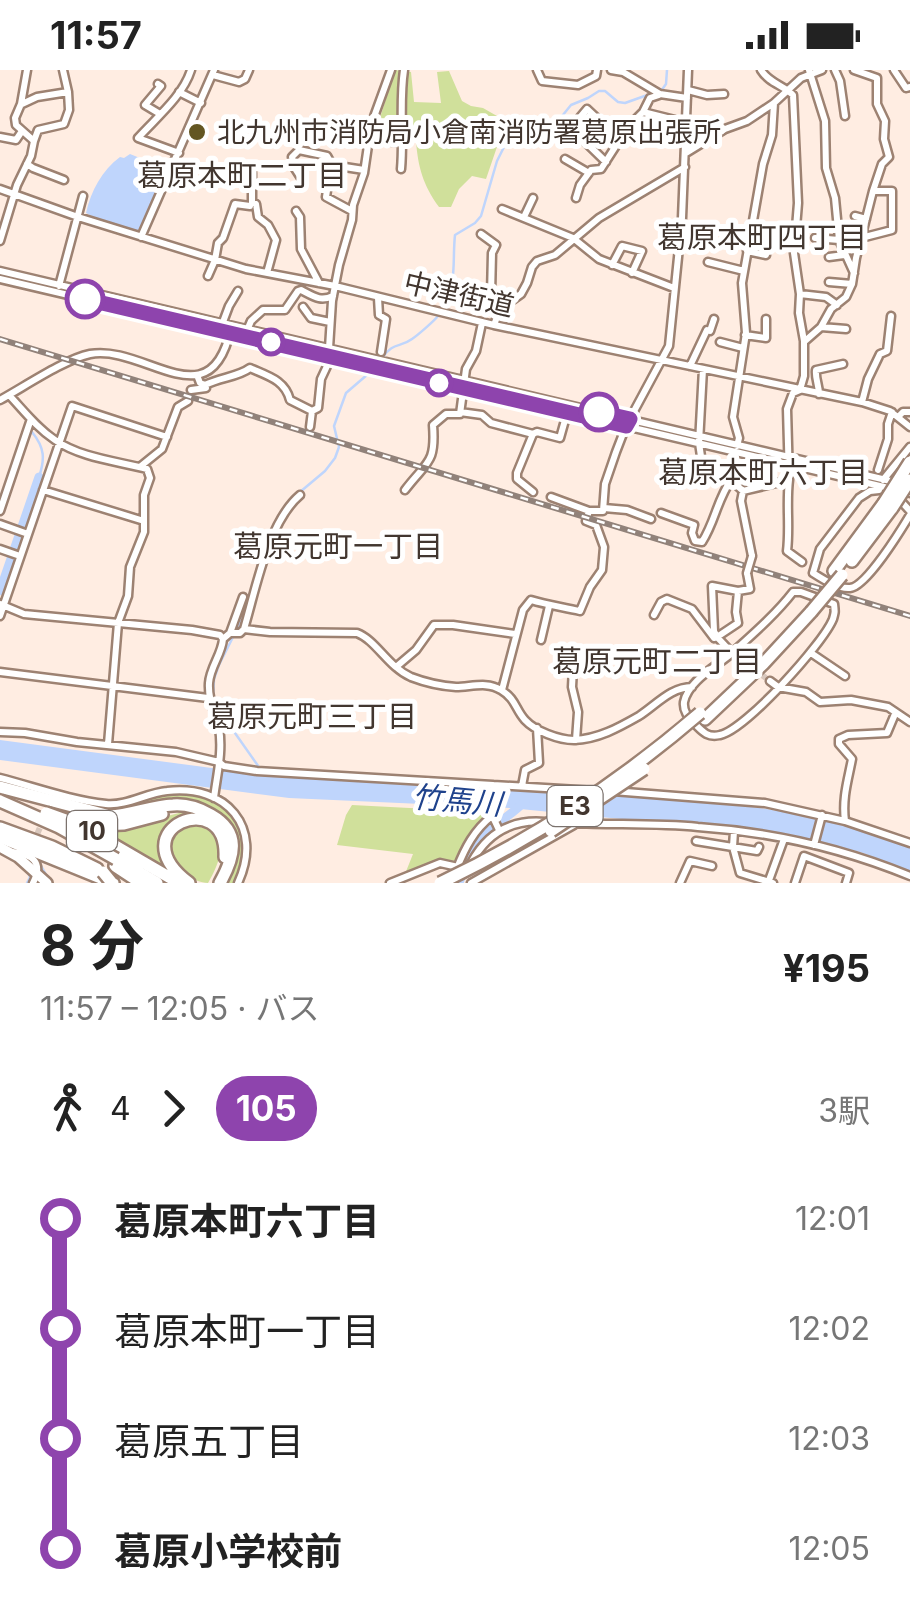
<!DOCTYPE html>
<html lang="ja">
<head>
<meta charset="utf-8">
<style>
  body { margin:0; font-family:Inter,"Noto Sans JP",sans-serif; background:#f2f2f2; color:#222; height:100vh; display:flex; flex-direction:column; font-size:38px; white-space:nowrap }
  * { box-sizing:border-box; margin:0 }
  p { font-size:32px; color:#767676 }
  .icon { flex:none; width:55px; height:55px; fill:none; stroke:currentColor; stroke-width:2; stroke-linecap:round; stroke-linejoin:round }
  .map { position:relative; height:813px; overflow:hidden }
  .sheet { display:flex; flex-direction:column; background:#fff; flex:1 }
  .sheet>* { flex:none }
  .badge { padding:0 20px; border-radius:32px; font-size:35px; line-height:65px }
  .map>.badge { position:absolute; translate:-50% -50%; box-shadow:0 0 0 5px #fff }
  .legs { display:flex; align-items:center; gap:15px; height:110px; padding:0 40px; font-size:32px }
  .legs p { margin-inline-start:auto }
  .summary { display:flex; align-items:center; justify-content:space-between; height:170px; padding:0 40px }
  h1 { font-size:55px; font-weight:700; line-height:75px }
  ul { padding:0 40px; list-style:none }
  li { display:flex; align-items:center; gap:35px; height:110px; font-size:38px }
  li i { display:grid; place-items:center; width:15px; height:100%; margin:0 12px; background:currentColor }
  li i::after { content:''; width:25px; height:25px; margin:-12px; border:8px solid; border-radius:50%; background:#fff }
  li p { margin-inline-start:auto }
  li:first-child i { background:linear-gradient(#0000 50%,currentColor 0) }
  li:last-child i { background:linear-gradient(currentColor 50%,#0000 0) }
  .status { display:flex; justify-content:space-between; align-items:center; height:70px; padding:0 50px; background:#fff; direction:ltr }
  .status svg { height:28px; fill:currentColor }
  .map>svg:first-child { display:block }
  .green { fill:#d0e09b }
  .water { fill:#bfd5fc }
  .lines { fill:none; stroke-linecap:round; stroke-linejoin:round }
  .stream { stroke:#bfd5fc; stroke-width:2.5 }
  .river { stroke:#bfd5fc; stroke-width:9 }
  .minor-tunnel { stroke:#d9c8be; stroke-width:6; stroke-dasharray:6 3; stroke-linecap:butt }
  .minor-casing { stroke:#9d8272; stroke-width:11 }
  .major-casing { stroke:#9d8272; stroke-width:14 }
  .highway-casing { stroke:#9d8272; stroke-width:16 }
  .minor { stroke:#fff; stroke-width:6 }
  .major { stroke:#fff; stroke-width:9 }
  .highway { stroke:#fff; stroke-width:11 }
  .rail-casing { stroke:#91827a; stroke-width:6 }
  .rail { stroke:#fff; stroke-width:2.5; stroke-dasharray:8; stroke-linecap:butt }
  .minor-bridge-casing { stroke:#9d8272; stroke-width:11; stroke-linecap:butt }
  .highway-bridge-casing { stroke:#9d8272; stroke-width:16; stroke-linecap:butt }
  .minor-bridge { stroke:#fff; stroke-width:6 }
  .highway-bridge { stroke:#fff; stroke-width:11 }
  .line-1-casing { stroke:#fff; stroke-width:22 }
  .line-1 { stroke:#8e44ad; stroke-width:15 }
  .poi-dot { fill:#635622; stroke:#fff; stroke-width:4 }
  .stop-1-dot { fill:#fff; stroke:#8e44ad; stroke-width:5 }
  .labels { text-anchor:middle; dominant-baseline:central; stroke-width:10; stroke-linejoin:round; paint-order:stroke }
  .shield { fill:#fff; stroke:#7b726d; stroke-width:2.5 }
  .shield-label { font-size:25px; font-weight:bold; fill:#42362f }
  .poi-label { font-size:28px; fill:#42362f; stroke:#fff; text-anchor:start }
  .street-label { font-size:28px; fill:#42362f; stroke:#fff }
  .neighbourhood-label { font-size:30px; fill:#42362f; stroke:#fff }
  .water-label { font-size:30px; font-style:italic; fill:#1f428c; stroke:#fff }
</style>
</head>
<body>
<div class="status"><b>11:57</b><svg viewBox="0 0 49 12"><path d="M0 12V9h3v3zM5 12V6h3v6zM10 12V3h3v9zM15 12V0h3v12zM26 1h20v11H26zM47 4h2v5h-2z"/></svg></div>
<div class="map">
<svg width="910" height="813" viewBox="0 0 910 813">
  <rect width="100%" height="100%" fill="#ffede2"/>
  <path class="green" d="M395,0L411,2L414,32L441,33L437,2L449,1L462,31L471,36L483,38L504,50L512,52L525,50L528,60L498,74L486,109L472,106L459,119L451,137H439C423,115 418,97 416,71L376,67L379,51Z
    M171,723C202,724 232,733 242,766C244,772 246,774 245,781C243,792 239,803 236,813H224L236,791L237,779L210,738L116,743L56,728L94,734Z
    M352,735L486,742L488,743L471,763L458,794L440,791L405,804L413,784L337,775L346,745Z
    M179,743L196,744L190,745L161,777L164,794L173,805L94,758L136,754Z
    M191,752C197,754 204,753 209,756C231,768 217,798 208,813C194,813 174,799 170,785C167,777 172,769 175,761Z"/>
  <path class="water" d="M130,84L167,99L138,161L96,148L86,143C91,121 102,100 120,87L124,88Z
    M0,670L242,702L682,728C763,736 833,749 910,777V801L863,783L826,773L751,759L631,750L510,738L289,728L0,690Z"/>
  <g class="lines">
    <path class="stream" d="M661,21L666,14L667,0
      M441,238C458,215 452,192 455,165L475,153L481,146L497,91L504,77L554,56L571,35L588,28L599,21H605L618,32L625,33L653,23
      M383,287C393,272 400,278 412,269C418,265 434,251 438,246
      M32,362C45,378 45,389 39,407
      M300,422L325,401L335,388L339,377L334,356L346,323L375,298
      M283,440L294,427
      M251,523L262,479L268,469
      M246,541L219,595L214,609L213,629L223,646L261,700
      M38,791L48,808
      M27,813L30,807L27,801"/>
    <path class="river" d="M0,521L39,407
      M459,813C465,795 473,775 487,762C499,751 513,744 525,731"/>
    <path class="minor-tunnel" d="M732,583L770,611
      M34,772L52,728"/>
    <defs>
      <path id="minor" d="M537,0L542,11L578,15L596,6L597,0
        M611,0L623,2L660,24L687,28
        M809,0L825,51L826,98L835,128L839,170L854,203
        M835,0L840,11L845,46
        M894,0L906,18L910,17
        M213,5L239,12L245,9L249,0
        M158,14L161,16L145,35L160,44
        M688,20L707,25L724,24
        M179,22L201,33
        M659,25L650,28L643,42L687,53
        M22,34L37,27L68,22L63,0
        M0,67L16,70L22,61
        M34,71L38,60L64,54L69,40L68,22
        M368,71L404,72
        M179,83L138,68C156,48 183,26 191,0
        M686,83L725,59L747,51L774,33L801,8L822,0
        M565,89L589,103
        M606,92L571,58L587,39L619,69
        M27,94L33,98L64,110
        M331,94L326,127L352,141
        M401,99C404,66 399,33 404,0
        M243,102L252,103V132L256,134L258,147L268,155L276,170L267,203
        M303,111L294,97L292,87L299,80L327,86L332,95L364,100
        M0,119L78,147L246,199L335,216L494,255L862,332L890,341L910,357
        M576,128L580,115L591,100L601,99L628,57L643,42
        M502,139L573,168L599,189L674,218
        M296,141L300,147L301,179L319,213
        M855,146L866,149
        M524,147L533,128
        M481,164L496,175L492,183L491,225L503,235
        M141,167L214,0
        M815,168L839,170
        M861,168L892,160V121H874
        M0,171L17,115L31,86L34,71L16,55L15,48L21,34L27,0
        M747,181L766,185
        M829,187L844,185
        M708,192L744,201
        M612,195L622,176L642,181L632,203
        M0,201L899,413
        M208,206L215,190L218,173L223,168L235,134L250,136
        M0,209L910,423
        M829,212L852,214
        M59,216L83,126
        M800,224L826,227L837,235
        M378,228L379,245L386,249L381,282
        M303,237L311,248L330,252
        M223,252L229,236L238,221
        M494,255L500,239L521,224L527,213L532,197L537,191L555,185L599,148L685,97
        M821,257L846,259
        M248,258L251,251L263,240H285L298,221L301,220C313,226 320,232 333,226
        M745,265L766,268V249
        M805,271L821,257L831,239L846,227L852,214L856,188L873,121L882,94L889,87L884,69L885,51L877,34V8L854,0
        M720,272L743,278
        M690,296L707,260L710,261L714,249
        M703,299L699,373L702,393L731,410L743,421L741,431L752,486
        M197,305L200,313L205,315C221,307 238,307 250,298C268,306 285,310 290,330L312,341
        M191,320L206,318
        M819,324C819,315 815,309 816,300L843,294
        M9,325C24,341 37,358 55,370C81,388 117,391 147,399L150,408L144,425V462L130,497L128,526L118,553L108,674
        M0,330C24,317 65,289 90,284C145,274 211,353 231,258
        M862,332L868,309L880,284L887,281L891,246
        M460,342L482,345L491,353L533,364L537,362L560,368L567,343
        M898,347L903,342H910
        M310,357L312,341L318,338L321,309L328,294L332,231L339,195L352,150L353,135L364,103L371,55L391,0
        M737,376L739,368L733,347L746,263L742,213L763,94L772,65L774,33
        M141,396L162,379L178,337L188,331
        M878,400L888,369V354L892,342
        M789,410C786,434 790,457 787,481L802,492
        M883,410L910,377
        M43,420L144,451
        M405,420C427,391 436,394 433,355L446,344H460L466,299L476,281L482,253
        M879,420L870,421L859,428L820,479L813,503C824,510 838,519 850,518C866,517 901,460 910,445
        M743,421L789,410L787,339L793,323L800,320L804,306V271L799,243L800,224L794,183L798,133L793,25C783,15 769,13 761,0
        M533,422L517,409V403L533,364
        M551,427L589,441
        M899,429L910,441
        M604,438L627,440L651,449
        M0,441L31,349
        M661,443L694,455L692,463L695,471L702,472C715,452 717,430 731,410
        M0,454L28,464
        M0,479L20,486
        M793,522H801L834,534C835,542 835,542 833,549C823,574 745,660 720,665C707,668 702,661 694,653C688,647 683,641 684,632C688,611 717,596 732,583C753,564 776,544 793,522Z
        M0,534L24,544L192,560L220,565L223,569L230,563H240L244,559L270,562L357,563C376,570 388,597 411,607C424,612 441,616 456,617C471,617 487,611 501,620C516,629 515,639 525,650C535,661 559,670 574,670C598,669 618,658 639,646C656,635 671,617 692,617
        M654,545L661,532L667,529L692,539L714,568L716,567
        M0,546L72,336L167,367
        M244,559C256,519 268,452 300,425
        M230,563L243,527
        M717,567L714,561L712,516L738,521
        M541,570L549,536
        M732,583L717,567L738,553L736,542L738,521L750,519L747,503
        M811,583L845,606
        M396,597L416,580L434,555H453L515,564
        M573,598L572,617L578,642L576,670
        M0,602L208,628
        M770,611L778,617L806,622L820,632L851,630L888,637L910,652
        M502,620L523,540L531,530C547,535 563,537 580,541L590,517L602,500L604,477L596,455L586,451L589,441H603L605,414L616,382L626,356L669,276L682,148L688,0
        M0,662L25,663L77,672L176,682L219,692L224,696L257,701L595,721
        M0,708C35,717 70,730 106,734C127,736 146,723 167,721C226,714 264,757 238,813
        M493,715L491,743L499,760
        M522,716L525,700L539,693L537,658
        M613,721L765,733L845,751L910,773
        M214,728C217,704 223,682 219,658C215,642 208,630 209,613C210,597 222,584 223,569
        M845,751C842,728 848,710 852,689L839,674V669L848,665L887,663L895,644
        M572,753C614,755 656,753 698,757C771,762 842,778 910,806
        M734,761L733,777L740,803L773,813
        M696,771L757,781L759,777
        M814,775L822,745
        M12,782C32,784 44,792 33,813
        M471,793C487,763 511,749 545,752
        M457,798C465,778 474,760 492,746
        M390,813L440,793L458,797
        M471,813L574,755
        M680,813L690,791L712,796
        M768,813L784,769
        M795,813L804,786L849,803L846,813"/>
      <path id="major" d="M0,777L18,787L47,813"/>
      <path id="highway" d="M852,491L892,438
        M834,501L884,433
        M705,649L763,594L811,542
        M0,717L110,746C131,745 151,736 173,735C186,734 199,738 211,745C241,762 235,786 220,813
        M76,753L179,813
        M98,755L124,754L162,744
        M0,758L52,777L97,799
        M0,767L113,813
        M116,789L157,813
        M115,796L141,813
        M189,813C117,759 228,714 225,787"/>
    </defs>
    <use href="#minor" class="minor-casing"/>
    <use href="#major" class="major-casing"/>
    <use href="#highway" class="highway-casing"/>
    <use href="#minor" class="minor"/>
    <use href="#major" class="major"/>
    <use href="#highway" class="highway"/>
    <defs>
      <path id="rail" d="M0,269L910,546"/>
    </defs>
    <use href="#rail" class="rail-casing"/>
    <use href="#rail" class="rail"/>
    <defs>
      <path id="minor-bridge" d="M747,503L752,486"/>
      <path id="highway-bridge" d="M884,433L910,392
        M892,438L910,410
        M811,542L842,505
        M0,731L59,757L116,789
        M46,743L71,752L98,755
        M551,761L644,699
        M103,802L112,813
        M440,813C533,769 621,711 700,643"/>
    </defs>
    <use href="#minor-bridge" class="minor-bridge-casing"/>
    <use href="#highway-bridge" class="highway-bridge-casing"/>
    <use href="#minor-bridge" class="minor-bridge"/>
    <use href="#highway-bridge" class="highway-bridge"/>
  </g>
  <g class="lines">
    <defs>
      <path id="line-1" d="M85,229L626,356L630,349L599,342"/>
    </defs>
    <use href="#line-1" class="line-1-casing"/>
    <use href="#line-1" class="line-1"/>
  </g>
  <circle class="poi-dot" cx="197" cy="62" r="10"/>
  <g class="stop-1-dot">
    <circle cx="85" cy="229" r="18"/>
    <circle cx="271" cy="272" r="12"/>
    <circle cx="439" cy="313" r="12"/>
    <circle cx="599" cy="342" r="18"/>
  </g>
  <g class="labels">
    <g class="shield">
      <rect x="547.5" y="716" width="55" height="40" rx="8"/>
      <rect x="67" y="741" width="50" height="40" rx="8"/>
    </g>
    <g class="shield-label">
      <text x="575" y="736">E3</text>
      <text x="92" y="761">10</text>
    </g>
    <g class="poi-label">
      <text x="217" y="62">北九州市消防局小倉南消防署葛原出張所</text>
    </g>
    <g class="street-label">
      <text transform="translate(459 224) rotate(13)">中津街道</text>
    </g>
    <g class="neighbourhood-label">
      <text x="242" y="105">葛原本町二丁目</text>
      <text x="762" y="167">葛原本町四丁目</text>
      <text x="763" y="402">葛原本町六丁目</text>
      <text x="338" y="476">葛原元町一丁目</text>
      <text x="657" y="591">葛原元町二丁目</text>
      <text x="312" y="646">葛原元町三丁目</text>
    </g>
    <g class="water-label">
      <text transform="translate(457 730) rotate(5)">竹馬川</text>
    </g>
  </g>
</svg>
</div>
<section class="sheet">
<div class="summary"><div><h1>8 分</h1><p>11:57 – 12:05 · バス</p></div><b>¥195</b></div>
<div class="legs"><svg class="icon" aria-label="walk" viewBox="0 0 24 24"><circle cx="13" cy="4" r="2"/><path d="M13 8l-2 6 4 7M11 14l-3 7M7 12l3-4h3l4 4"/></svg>4<svg class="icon" aria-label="forward" viewBox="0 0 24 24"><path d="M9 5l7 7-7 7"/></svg><b class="badge" style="background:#8e44ad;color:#fff">105</b><p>3駅</p></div>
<ul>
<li><i style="color:#8e44ad"></i><b>葛原本町六丁目</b><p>12:01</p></li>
<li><i style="color:#8e44ad"></i><span>葛原本町一丁目</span><p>12:02</p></li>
<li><i style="color:#8e44ad"></i><span>葛原五丁目</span><p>12:03</p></li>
<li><i style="color:#8e44ad"></i><b>葛原小学校前</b><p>12:05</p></li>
</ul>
</section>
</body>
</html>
